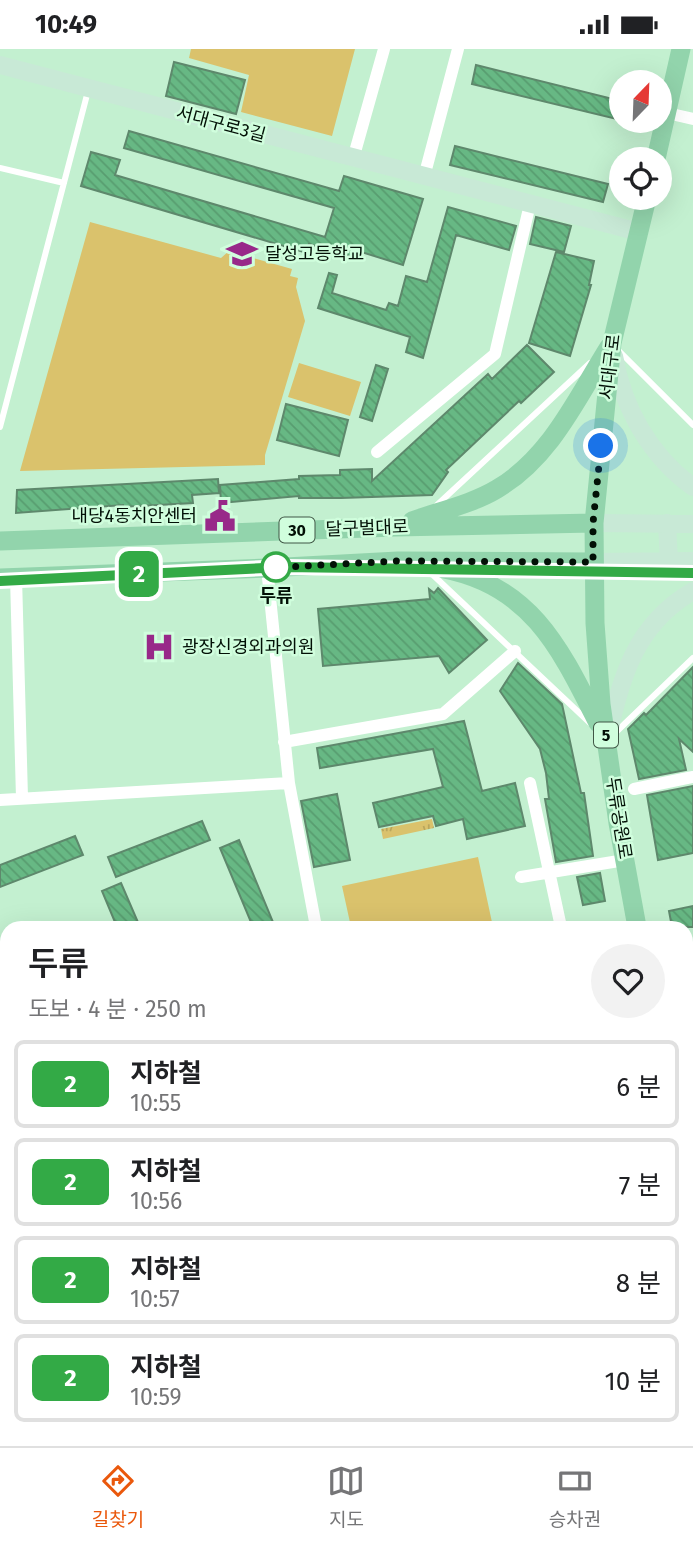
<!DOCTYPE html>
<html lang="ko">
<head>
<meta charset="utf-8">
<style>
  body { margin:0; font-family:"Fira Sans","Noto Sans KR",sans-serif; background:#f2f2f2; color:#202124; height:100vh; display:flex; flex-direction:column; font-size:26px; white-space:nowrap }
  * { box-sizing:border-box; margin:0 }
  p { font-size:23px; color:#757577 }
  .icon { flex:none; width:38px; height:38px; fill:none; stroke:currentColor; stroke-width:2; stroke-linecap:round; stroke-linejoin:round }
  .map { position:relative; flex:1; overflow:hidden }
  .details { position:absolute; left:0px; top:872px; width:693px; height:527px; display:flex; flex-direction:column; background:#fff; border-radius:21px 21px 0 0; box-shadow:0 7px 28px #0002 }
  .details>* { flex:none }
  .badge { padding:0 14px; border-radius:10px; font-size:24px; line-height:46px }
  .needle { width:46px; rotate:23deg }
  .tools { position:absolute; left:609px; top:21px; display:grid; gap:14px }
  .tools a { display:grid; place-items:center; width:63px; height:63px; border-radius:50%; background:#fff; box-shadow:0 7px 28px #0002; font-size:35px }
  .you { position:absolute; width:35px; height:35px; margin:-18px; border:5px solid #fff; border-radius:50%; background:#1a73e8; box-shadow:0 0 0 10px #1a73e833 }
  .map>.badge { position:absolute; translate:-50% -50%; box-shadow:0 0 0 4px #fff }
  .round { display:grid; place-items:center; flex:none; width:74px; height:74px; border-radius:37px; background:#f2f2f2 }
  .summary { display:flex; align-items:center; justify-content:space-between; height:119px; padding:0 28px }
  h1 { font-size:33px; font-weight:600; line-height:52px }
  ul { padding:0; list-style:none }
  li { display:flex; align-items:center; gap:21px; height:88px; margin:0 14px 10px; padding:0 14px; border:4px solid #e0e0e0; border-radius:10px }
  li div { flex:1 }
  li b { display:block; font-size:26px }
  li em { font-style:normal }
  li .badge { min-width:77px; font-weight:700; text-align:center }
  .status { display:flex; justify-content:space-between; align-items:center; height:49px; padding:0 35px; background:#fff; direction:ltr }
  .status svg { height:19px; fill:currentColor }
  .tab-bar { display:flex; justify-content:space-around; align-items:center; height:98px; border-top:2px solid #e0e0e0; background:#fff; font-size:19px; color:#757577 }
  .tab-bar a { display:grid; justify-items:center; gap:4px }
  .tab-bar .active { color:#ea580c }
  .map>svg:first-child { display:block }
  .grass { fill:url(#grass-tufts) }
  .park { fill:#dac26c }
  .building { fill:url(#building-back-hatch); stroke:#5e886c; stroke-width:2 }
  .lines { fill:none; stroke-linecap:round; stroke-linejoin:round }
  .lane { stroke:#fff; stroke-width:6 }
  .street { stroke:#fff; stroke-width:12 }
  .secondary { stroke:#c8e9d6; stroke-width:18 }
  .primary { stroke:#92d4ac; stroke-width:19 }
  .line-casing { stroke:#fff; stroke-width:16 }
  .line { stroke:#33aa46; stroke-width:10 }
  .walk { stroke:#021006; stroke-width:7; stroke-dasharray:0 12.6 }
  .stop-dot { fill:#fff; stroke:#33aa46; stroke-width:3.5 }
  .labels { text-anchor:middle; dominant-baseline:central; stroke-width:5; stroke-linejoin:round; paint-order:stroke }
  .shield { fill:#d0fedd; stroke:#405746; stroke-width:2 }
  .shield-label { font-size:16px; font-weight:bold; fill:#021006 }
  .street-label { font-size:18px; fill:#021006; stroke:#d0fedd }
  .poi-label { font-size:18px; fill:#021006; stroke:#d0fedd; text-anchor:start }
  .stop-label { font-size:18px; font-weight:bold; fill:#021006; stroke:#d0fedd }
</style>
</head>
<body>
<div class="status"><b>10:49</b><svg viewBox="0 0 49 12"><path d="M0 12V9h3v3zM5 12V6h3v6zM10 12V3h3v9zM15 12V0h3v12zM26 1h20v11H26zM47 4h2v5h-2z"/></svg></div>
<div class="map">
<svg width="693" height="1397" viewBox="0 0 693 1397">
  <defs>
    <pattern id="grass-tufts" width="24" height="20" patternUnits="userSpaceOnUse" patternTransform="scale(1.75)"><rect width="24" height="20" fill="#dac26c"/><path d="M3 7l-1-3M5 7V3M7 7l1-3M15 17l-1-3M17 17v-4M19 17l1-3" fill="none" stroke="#b9a65c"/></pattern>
    <pattern id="building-back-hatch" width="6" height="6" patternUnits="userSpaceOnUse" patternTransform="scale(1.75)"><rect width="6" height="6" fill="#67b884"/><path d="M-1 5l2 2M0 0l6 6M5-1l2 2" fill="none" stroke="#589d70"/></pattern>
  </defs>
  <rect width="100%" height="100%" fill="#c3f0d0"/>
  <path class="grass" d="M432,770L434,779L383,790L381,780Z"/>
  <path class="park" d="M191,0H355L332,87L241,63L249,26L189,9Z
    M90,173L221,209L229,202L292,220L290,227L298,229L296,238L305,272L265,406V416L20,422Z
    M299,314L361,333L350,367L288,348Z
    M478,808L493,878H351L342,837Z
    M686,1187L693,1218V1397H0V1357L7,1355V1391H686Z"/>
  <path class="building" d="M174,13L245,31L236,65L166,47Z
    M476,16L621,52V71L472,35Z
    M129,82L339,142L344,127L423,150L403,216L355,201L353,208L309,195L307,204L81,137L91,103L120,111L115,126L325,188L334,159L124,99Z
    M455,97L608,135L603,153L450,116Z
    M448,158L516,177L509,201L456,186L423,309L406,303L410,288L318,259L329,224L337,226L332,244L386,261L389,254L398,257L406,227L427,233Z
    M536,168L571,177L564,203L530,195Z
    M556,203L594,212L589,236H591L570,307L529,294Z
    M527,296L554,323L521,354L519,352L446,421L448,423L432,446L341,449H299V447L221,454L220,436L299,430V427L340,426V421L372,420V432L488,325L492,330Z
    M376,316L388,320L372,372L360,368Z
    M286,355L348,371L339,407L277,391Z
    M218,430L219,444L192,446L193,454L123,458V456L16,464L17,441Z
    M438,539L487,591L449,624L439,607L323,617L318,560L430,550L429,540L434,544Z
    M518,614L562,655L581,744H584L593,807L556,813L545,750H549L546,724L540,700L500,642Z
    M693,618V703L679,690L686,721L639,730L628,680L644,664L646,666Z
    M464,672L482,742L515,734L525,777L467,790L463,770L436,777L433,767L379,778L373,754L443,738L433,700L320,719L317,699Z
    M693,737V804L658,811L647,746Z
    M337,745L350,811L314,818L301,752Z
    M202,772L210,791L116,828L108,808Z
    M75,787L83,806L0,838V816Z
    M239,791L275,878H253L220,799Z
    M600,824L605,852L583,856L577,828Z
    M121,834L140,878H117L102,842Z
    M693,857V878H672L669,862Z"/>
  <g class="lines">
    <path class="lane" d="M0,119L64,134
      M618,301L693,376
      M0,378L88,42
      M437,456L590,314
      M416,519L433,526L590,674
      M613,686L693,609
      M58,1391L60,1397"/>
    <path class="street" d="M667,64L693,70
      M353,110L384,0
      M424,128L458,0
      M377,403L495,305L530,155
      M267,519L289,734L316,878
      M16,528L22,749
      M284,693L443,665L515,602
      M530,734L561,878
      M634,740L693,728
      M0,751L289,734
      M521,828L625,811
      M686,935L693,934
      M0,1095L7,1092
      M0,1193L7,1201"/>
    <path class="secondary" d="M0,16L639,183
      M614,307C623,359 650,407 693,438
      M594,474L693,475
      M667,474L669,513
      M593,513L693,512
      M607,691C621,630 634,576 693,542
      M0,1344L7,1341"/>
    <path class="primary" d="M656,110L681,0
      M412,472C440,462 472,455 497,440C551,408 577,349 609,298
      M0,492L395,478L594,474
      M444,520C532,537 561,601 598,674
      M0,529L267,519L398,512L593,513
      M637,878L618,774L601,655L595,574L594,474L612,294L647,149
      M686,1106L693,1133"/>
  </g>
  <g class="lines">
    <defs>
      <path id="line" d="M0,532L285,518L693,524"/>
    </defs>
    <use href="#line" class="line-casing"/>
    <use href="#line" class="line"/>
    <path class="walk" d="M276,518L267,519L398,512L593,513V474L601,397"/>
  </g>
  <defs>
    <symbol id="school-bare" viewBox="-9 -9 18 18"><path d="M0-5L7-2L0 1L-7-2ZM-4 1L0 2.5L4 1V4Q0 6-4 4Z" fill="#982989" stroke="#d0fedd" stroke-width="2.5" paint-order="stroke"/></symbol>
    <symbol id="civic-bare" viewBox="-9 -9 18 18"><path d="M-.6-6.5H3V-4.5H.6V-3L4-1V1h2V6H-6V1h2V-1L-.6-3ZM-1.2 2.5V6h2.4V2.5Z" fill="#982989" stroke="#d0fedd" stroke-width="2.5" paint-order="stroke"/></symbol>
    <symbol id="hospital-bare" viewBox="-9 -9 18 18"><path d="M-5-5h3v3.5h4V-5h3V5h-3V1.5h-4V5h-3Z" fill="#982989" stroke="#d0fedd" stroke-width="2.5" paint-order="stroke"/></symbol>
  </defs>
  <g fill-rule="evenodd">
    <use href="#school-bare" x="220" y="183" width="44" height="44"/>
    <use href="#civic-bare" x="198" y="445" width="44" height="44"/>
    <use href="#hospital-bare" x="137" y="576" width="44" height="44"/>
  </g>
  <circle class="stop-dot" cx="276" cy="518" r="14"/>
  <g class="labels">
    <g class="shield">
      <rect x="279.5" y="468.5" width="35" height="25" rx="5"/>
      <rect x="594" y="673.5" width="24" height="25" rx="5"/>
    </g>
    <g class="shield-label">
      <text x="297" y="481">30</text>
      <text x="606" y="686">5</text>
    </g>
    <g class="street-label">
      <text transform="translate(221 75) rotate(15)">서대구로3길</text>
      <text transform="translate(610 318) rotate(-83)">서대구로</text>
      <text transform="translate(367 479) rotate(-2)">달구벌대로</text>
      <text transform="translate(619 769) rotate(81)">두류공원로</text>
    </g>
    <g class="poi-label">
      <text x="265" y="205">달성고등학교</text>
      <text x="197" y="467" text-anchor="end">내당4동치안센터</text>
      <text x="182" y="598">광장신경외과의원</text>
    </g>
    <g class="stop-label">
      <text x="276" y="547">두류</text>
    </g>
  </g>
</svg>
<div class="tools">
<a><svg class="needle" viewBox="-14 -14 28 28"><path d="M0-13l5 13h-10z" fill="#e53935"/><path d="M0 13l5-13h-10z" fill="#757577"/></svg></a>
<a><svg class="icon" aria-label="locate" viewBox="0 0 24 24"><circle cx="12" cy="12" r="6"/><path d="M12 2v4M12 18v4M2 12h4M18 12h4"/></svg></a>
</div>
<div class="you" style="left:601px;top:397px"></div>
<b class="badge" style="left:139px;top:525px;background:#33aa46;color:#fff">2</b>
<section class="details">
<div class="summary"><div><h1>두류</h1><p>도보 · 4 분 · 250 m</p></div><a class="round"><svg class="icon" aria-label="heart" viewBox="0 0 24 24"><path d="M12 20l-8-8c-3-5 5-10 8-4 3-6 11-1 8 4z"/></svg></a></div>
<ul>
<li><span class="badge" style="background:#33aa46;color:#fff">2</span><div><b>지하철</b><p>10:55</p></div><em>6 분</em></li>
<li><span class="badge" style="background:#33aa46;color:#fff">2</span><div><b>지하철</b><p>10:56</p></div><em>7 분</em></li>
<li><span class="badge" style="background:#33aa46;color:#fff">2</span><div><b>지하철</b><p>10:57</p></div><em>8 분</em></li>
<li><span class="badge" style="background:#33aa46;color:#fff">2</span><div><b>지하철</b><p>10:59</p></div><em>10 분</em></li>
</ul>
</section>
</div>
<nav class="tab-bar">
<a class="active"><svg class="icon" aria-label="directions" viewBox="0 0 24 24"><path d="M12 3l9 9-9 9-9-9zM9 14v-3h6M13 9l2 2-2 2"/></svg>길찾기</a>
<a><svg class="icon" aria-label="map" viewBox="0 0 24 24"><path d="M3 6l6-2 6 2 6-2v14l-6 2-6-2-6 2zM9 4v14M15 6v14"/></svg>지도</a>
<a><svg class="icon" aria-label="tickets" viewBox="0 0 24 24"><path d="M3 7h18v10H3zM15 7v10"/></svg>승차권</a>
</nav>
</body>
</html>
